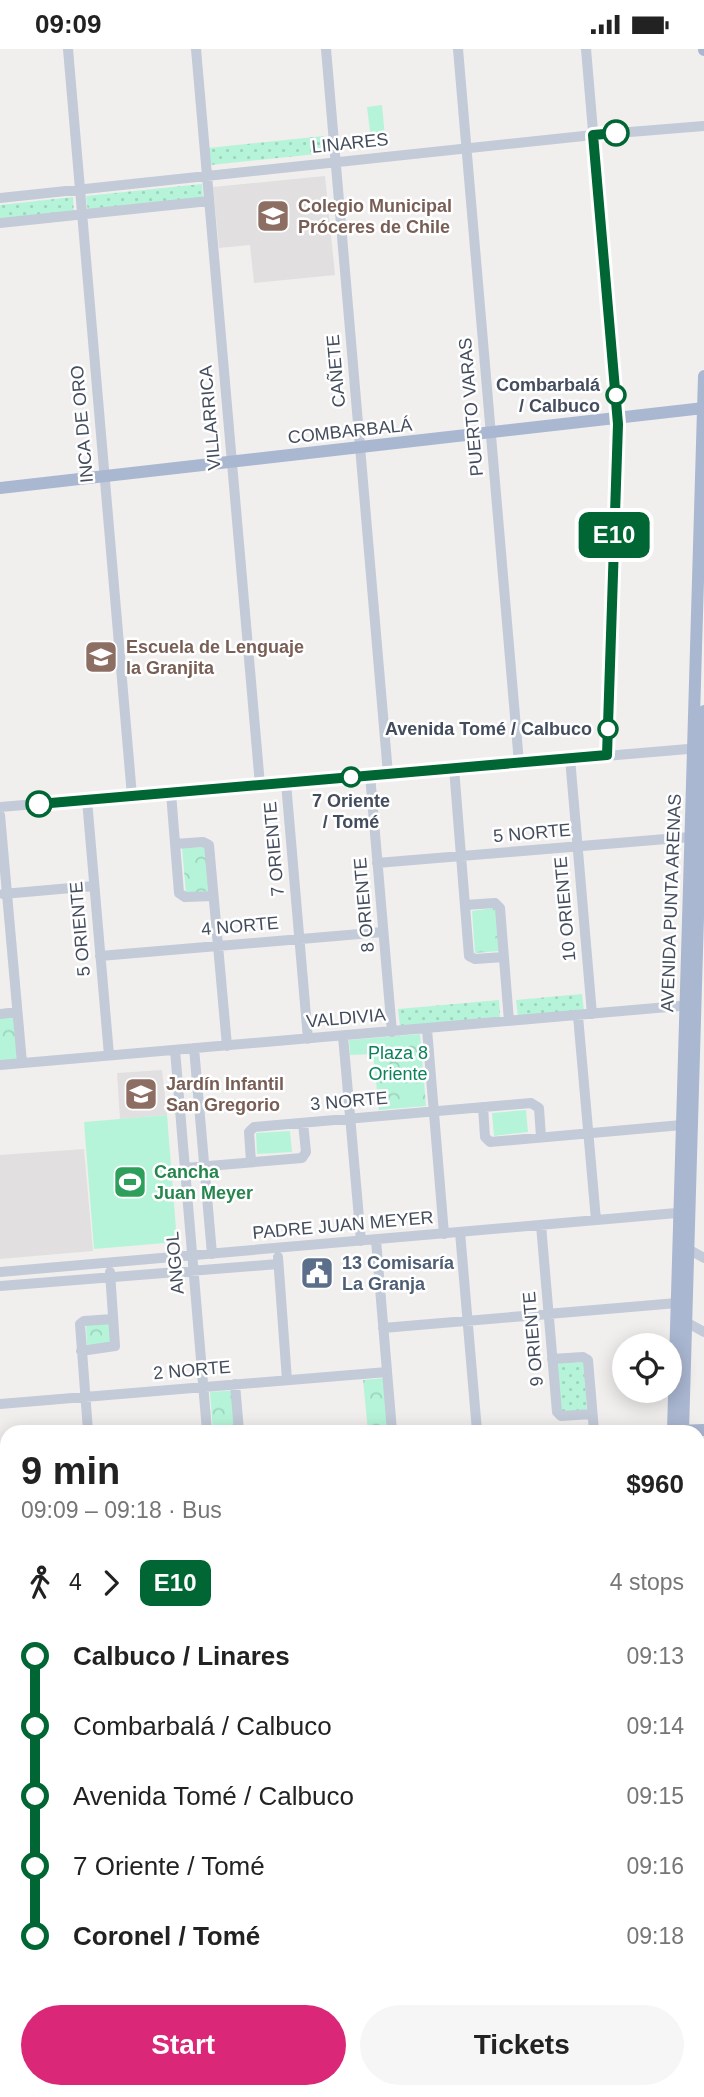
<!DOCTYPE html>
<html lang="en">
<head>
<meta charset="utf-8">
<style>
  body { margin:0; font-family:Helvetica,sans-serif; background:#f6f6f6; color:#222; height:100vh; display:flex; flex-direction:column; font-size:26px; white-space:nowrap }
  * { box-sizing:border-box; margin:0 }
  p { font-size:23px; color:#767676 }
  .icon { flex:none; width:38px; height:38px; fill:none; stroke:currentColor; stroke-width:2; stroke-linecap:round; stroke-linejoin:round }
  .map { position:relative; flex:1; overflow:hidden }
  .side { position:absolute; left:0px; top:1376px; width:705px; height:674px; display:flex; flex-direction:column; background:#fff; border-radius:21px 21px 0 0; box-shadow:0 4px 18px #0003 }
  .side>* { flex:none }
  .badge { padding:0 14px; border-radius:10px; font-size:24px; line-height:46px }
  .fabs { position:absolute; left:612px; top:1284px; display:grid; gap:14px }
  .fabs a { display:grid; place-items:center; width:70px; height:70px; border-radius:50%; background:#fff; box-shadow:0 4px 18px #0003; font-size:35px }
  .map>.badge { position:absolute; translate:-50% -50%; box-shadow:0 0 0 4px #fff }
  .legs { display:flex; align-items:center; gap:10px; height:77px; padding:0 21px; font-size:23px }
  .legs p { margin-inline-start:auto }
  .overview { display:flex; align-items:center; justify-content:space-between; height:119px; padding:0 21px }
  h1 { font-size:38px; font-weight:800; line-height:52px }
  .primary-button { display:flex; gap:14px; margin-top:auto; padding:14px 21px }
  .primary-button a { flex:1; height:80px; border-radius:42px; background:#db2777; color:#fff; font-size:28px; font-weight:800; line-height:80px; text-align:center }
  .primary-button a+a { background:#f6f6f6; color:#222 }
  ul { padding:0 21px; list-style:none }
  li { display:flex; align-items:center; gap:24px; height:70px; font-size:26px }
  li i { display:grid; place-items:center; width:10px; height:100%; margin:0 9px; background:currentColor }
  li i::after { content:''; width:18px; height:18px; margin:-9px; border:5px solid; border-radius:50%; background:#fff }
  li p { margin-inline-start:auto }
  li:first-child i { background:linear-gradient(#0000 50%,currentColor 0) }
  li:last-child i { background:linear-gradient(currentColor 50%,#0000 0) }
  .status { display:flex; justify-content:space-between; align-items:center; height:49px; padding:0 35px; background:#fff; direction:ltr }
  .status svg { height:19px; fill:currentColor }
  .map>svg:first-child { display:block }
  .education { fill:#e2dfe0 }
  .grass { fill:url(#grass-dots) }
  .park { fill:url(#park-crowns) }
  .pitch { fill:#b6f4d9 }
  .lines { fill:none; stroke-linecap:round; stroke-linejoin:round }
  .minor { stroke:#c3cad8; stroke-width:10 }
  .major { stroke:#aab7d1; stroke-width:12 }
  .highway { stroke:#7f95c3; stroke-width:14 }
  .rail-casing { stroke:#afb1b9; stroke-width:5 }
  .rail { stroke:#fff; stroke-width:2.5; stroke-dasharray:8; stroke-linecap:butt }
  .line-1-casing { stroke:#fff; stroke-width:16 }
  .line-1 { stroke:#063; stroke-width:10 }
  .stop-1-dot { fill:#fff; stroke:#063; stroke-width:3.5 }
  .labels { text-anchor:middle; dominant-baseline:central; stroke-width:5; stroke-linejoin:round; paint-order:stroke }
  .street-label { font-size:18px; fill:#444d5e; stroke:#fff }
  .education-label { font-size:18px; font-weight:bold; fill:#785e54; stroke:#fff; text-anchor:start }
  .stop-label { font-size:18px; font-weight:bold; fill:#444d5e; stroke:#fff; text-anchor:end }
  .park-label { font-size:18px; fill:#0c825a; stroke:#fff }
  .leisure-label { font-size:18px; font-weight:bold; fill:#27864d; stroke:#fff; text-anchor:start }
  .service-label { font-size:18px; font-weight:bold; fill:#4e5e75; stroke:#fff; text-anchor:start }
</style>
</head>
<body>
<div class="status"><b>09:09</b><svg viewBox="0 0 49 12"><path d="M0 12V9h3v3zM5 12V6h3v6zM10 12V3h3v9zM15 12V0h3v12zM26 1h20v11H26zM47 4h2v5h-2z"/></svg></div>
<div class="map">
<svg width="704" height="2048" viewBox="0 0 704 2048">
  <defs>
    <pattern id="grass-dots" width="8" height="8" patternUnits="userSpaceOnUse" patternTransform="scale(1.75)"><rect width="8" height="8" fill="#b6f4d9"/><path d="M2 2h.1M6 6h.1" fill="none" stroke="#9ed3bd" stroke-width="1.8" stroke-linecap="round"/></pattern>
    <pattern id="park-crowns" width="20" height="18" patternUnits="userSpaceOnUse" patternTransform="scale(1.75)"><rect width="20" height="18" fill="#b6f4d9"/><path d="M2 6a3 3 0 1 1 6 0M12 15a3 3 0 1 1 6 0" fill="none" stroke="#9ed3bd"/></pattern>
  </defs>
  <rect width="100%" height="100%" fill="#f1eeee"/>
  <path class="education" d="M325,127L335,226L254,234L250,196L219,199L213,138Z
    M162,1021L167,1066L120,1070L117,1024Z
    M84,1100L93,1202L0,1210V1106Z"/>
  <path class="grass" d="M324,87L326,104L210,116L208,99Z
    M202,135L203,150L88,164L86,147Z
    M73,148L74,165L0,171V156Z
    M582,945L584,962L518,968L516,951Z
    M499,951L500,968L400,977L398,960Z
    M584,1313L587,1361L558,1363L555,1314Z"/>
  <path class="park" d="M206,798L209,842L186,844L182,799Z
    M493,859L496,861L499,902L475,904L472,862Z
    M16,968L20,1010L0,1012V969Z
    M420,985L426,1057L379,1061L373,1005L350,1006L349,991Z
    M110,1273L113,1296L87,1298L86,1275Z
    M384,1329L388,1382H368L363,1331Z
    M238,1341L242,1382H213L210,1343Z
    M704,1642V1693L698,1689V1653Z"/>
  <path class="pitch" d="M382,56L385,88L371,90L367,58Z
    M494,869L496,900L476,901L473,870Z
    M526,1061L528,1083L494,1087L492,1064Z
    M167,1066L177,1193L94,1200L84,1073Z
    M290,1082L292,1103L257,1105L256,1084Z"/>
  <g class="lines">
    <path class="minor" d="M68,0L132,747
      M196,0L260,736
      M326,0L388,725
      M458,0L519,714
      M586,0L618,375L607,706
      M0,149L593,86L704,77
      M0,174L209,152
      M570,709L592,965
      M454,719L469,907L475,910L504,908
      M370,726L392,983
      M286,734L308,990
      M171,744L179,844L185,848L213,847
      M87,751L109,1006
      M0,758L700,699
      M0,766L22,1014
      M175,795L203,793L209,796L227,997
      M377,814L690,788
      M3,845L94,837
      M465,856L495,854L500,859L509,972
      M100,907L383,883
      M0,965L17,963
      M578,967L596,1171
      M427,980L444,1185
      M343,987L361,1192
      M194,999L212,1205
      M175,1001L207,1382
      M0,1016L691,956
      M483,1058L485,1088L490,1093L682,1076
      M251,1113L249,1083L254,1078L531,1054L539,1059L541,1088
      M185,1119L302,1109L306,1103L303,1074
      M541,1176L557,1363L561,1367L592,1365
      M460,1183L477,1382
      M376,1191L392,1382
      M688,1200L704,1209
      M278,1208L287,1331
      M0,1223L688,1163
      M0,1237L278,1215
      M686,1273L704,1283
      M383,1279L677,1254
      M81,1302L115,1297L110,1223
      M552,1310L583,1308L588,1311L594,1382
      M235,1335L239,1382
      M0,1355L387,1323
      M88,1382L80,1275L84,1272L113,1270
      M0,1433L7,1518
      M0,1666H7
      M698,1699L704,1704
      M0,1749L7,1748
      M0,1827L7,1826
      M0,1920H7
      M59,2042L60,2048
      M66,2042L68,2048
      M74,2042L76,2048
      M316,2042V2048
      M438,2042L439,2048
      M487,2042L488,2048
      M535,2045L579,2042"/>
    <path class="major" d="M704,0V1
      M0,439L704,359
      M673,1382L704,327
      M678,1382L704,1381
      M683,1382L704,662
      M698,1489L704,1493
      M0,1510H7
      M698,1561L704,1564
      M698,1615L704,1604
      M698,1633L704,1622
      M0,1947L7,1946
      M0,2007L7,2005
      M642,2048L643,2042
      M651,2048L652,2042"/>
    <path class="highway" d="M698,1527L704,1517
      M698,1583L704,1572
      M0,1958L7,1957
      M0,1991L7,1990"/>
    <defs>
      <path id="rail" d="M698,1550L704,1539
        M0,1972L7,1971"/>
    </defs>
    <use href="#rail" class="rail-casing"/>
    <use href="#rail" class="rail"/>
  </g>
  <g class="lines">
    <defs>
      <path id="line-1" d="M39,755L607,706L618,375L593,86L616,84"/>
    </defs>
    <use href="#line-1" class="line-1-casing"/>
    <use href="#line-1" class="line-1"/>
  </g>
  <defs>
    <symbol id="school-square" viewBox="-11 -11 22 22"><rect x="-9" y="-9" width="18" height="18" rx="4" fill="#8d6e63" stroke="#fff"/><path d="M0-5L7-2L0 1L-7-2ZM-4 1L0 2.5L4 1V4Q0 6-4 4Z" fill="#fff"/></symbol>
    <symbol id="stadium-square" viewBox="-11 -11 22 22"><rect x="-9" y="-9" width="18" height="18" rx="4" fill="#2e9e5b" stroke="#fff"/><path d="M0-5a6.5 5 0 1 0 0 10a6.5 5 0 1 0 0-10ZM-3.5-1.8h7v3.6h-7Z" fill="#fff"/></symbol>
    <symbol id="civic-square" viewBox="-11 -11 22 22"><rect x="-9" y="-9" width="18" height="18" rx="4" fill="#5c6f8a" stroke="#fff"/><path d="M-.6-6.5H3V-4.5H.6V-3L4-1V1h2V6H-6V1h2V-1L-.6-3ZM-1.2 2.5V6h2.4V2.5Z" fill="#fff"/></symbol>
  </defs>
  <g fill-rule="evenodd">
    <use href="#school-square" x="254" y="148" width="38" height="38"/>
    <use href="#school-square" x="82" y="589" width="38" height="38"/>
    <use href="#school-square" x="122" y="1026" width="38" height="38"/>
    <use href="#stadium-square" x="111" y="1114" width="38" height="38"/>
    <use href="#civic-square" x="298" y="1205" width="38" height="38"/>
  </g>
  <g class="stop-1-dot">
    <circle cx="616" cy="84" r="12"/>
    <circle cx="616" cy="346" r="9"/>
    <circle cx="608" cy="680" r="9"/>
    <circle cx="351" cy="728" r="9"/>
    <circle cx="39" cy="755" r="12"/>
  </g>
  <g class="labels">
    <g class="street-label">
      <text transform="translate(350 94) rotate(-6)">LINARES</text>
      <text transform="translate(336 322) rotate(-95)">CAÑETE</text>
      <text transform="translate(471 358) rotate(-95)">PUERTO VARAS</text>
      <text transform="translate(210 369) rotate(-95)">VILLARRICA</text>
      <text transform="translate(82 375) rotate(-95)">INCA DE ORO</text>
      <text transform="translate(350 382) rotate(-6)">COMBARBALÁ</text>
      <text transform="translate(532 784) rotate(-5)">5 NORTE</text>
      <text transform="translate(274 800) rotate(-95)">7 ORIENTE</text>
      <text transform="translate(671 854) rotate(-88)">AVENIDA PUNTA ARENAS</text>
      <text transform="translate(364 856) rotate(-95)">8 ORIENTE</text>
      <text transform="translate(565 860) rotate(-95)">10 ORIENTE</text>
      <text transform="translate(240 877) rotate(-5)">4 NORTE</text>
      <text transform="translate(80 880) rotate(-95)">5 ORIENTE</text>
      <text transform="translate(346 969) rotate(-5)">VALDIVIA</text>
      <text transform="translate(349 1052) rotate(-5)">3 NORTE</text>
      <text transform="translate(343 1176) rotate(-5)">PADRE JUAN MEYER</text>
      <text transform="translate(175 1214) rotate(-95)">ANGOL</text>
      <text transform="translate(533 1290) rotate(-95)">9 ORIENTE</text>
      <text transform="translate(192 1321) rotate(-5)">2 NORTE</text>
    </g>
    <g class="education-label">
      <text x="298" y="157">Colegio Municipal<tspan x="298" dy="21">Próceres de Chile</tspan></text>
      <text x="126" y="598">Escuela de Lenguaje<tspan x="126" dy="21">la Granjita</tspan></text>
      <text x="166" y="1035">Jardín Infantil<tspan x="166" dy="21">San Gregorio</tspan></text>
    </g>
    <g class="stop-label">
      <text x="600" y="336">Combarbalá<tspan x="600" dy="21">/ Calbuco</tspan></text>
      <text x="592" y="680">Avenida Tomé / Calbuco</text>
      <text x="351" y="752" text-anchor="middle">7 Oriente<tspan x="351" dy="21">/ Tomé</tspan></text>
    </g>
    <g class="park-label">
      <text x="398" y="1004">Plaza 8<tspan x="398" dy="21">Oriente</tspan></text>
    </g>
    <g class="leisure-label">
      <text x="154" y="1123">Cancha<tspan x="154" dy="21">Juan Meyer</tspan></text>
    </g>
    <g class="service-label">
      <text x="342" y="1214">13 Comisaría<tspan x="342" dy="21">La Granja</tspan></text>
    </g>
  </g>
</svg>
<div class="fabs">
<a><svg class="icon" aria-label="locate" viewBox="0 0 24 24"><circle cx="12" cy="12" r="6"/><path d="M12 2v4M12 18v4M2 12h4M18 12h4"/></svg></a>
</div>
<b class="badge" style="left:614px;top:486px;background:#063;color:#fff">E10</b>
<section class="side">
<div class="overview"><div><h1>9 min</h1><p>09:09 – 09:18 · Bus</p></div><b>$960</b></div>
<div class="legs"><svg class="icon" aria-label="walk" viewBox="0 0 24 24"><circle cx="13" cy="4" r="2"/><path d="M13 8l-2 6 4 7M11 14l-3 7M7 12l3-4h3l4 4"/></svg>4<svg class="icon" aria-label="forward" viewBox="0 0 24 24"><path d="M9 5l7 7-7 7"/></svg><b class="badge" style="background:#063;color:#fff">E10</b><p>4 stops</p></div>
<ul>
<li><i style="color:#063"></i><b>Calbuco / Linares</b><p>09:13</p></li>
<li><i style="color:#063"></i><span>Combarbalá / Calbuco</span><p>09:14</p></li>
<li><i style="color:#063"></i><span>Avenida Tomé / Calbuco</span><p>09:15</p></li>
<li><i style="color:#063"></i><span>7 Oriente / Tomé</span><p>09:16</p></li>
<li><i style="color:#063"></i><b>Coronel / Tomé</b><p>09:18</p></li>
</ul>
<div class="primary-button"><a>Start</a><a>Tickets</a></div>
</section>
</div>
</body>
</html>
